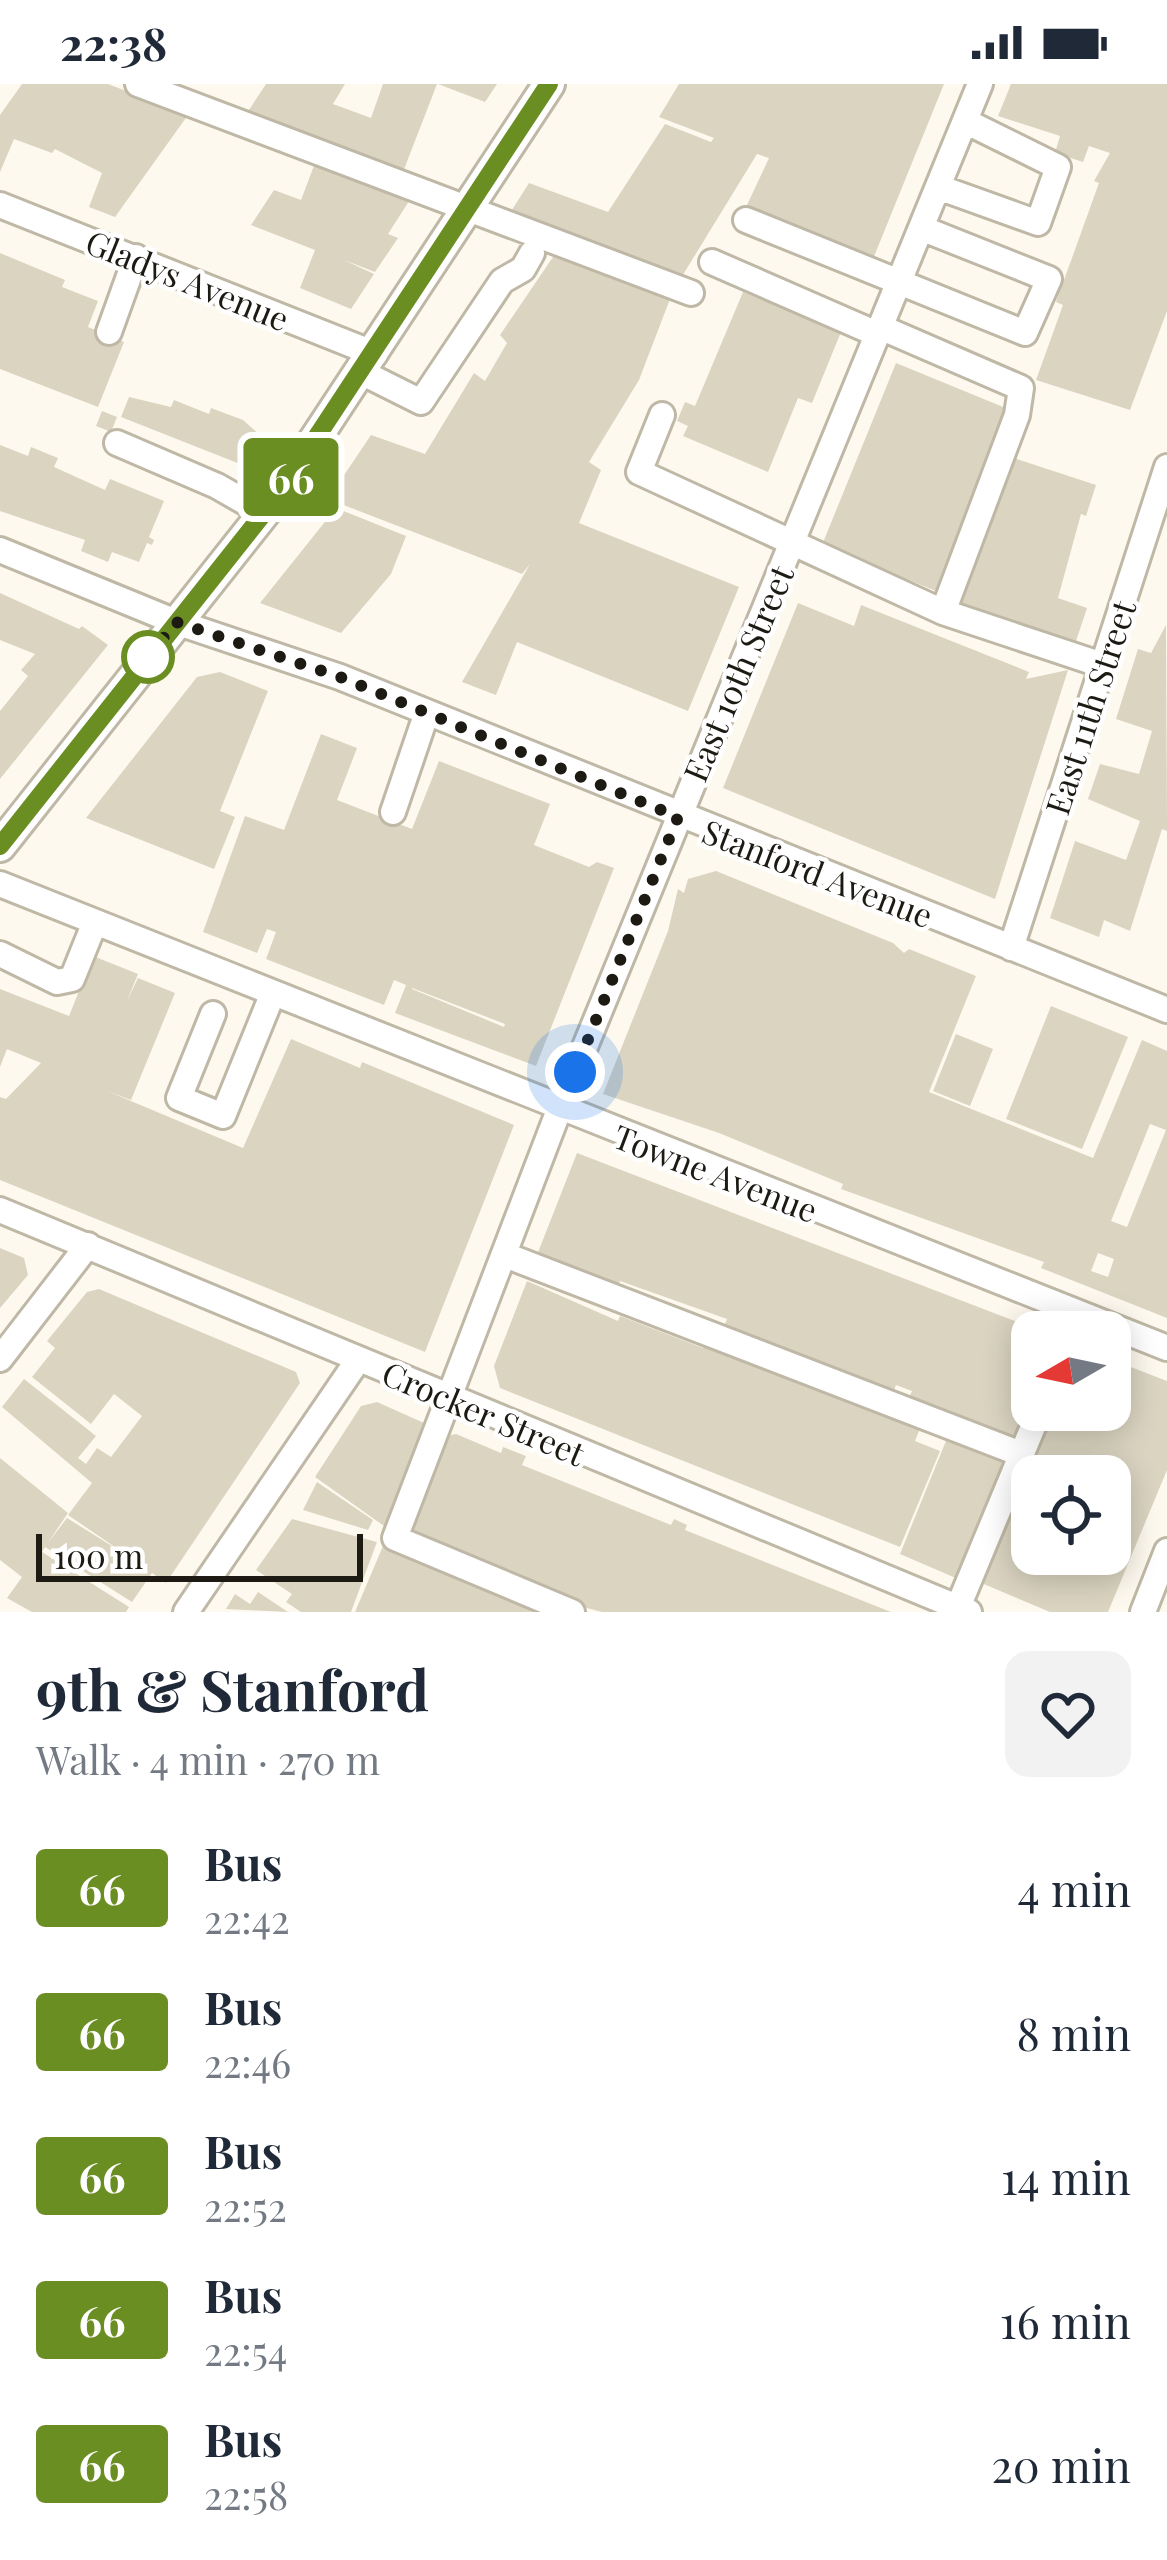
<!DOCTYPE html>
<html lang="en">
<head>
<meta charset="utf-8">
<style>
  body { margin:0; font-family:"Playfair Display",serif; background:#f2f2f3; color:#1f2937; height:100vh; display:flex; flex-direction:column; font-size:45px; white-space:nowrap }
  * { box-sizing:border-box; margin:0 }
  p { font-size:39px; color:#747a83 }
  .icon { flex:none; width:66px; height:66px; fill:none; stroke:currentColor; stroke-width:2; stroke-linecap:round; stroke-linejoin:round }
  .map { position:relative; height:1528px; overflow:hidden }
  .details { display:flex; flex-direction:column; background:#fff; flex:1 }
  .details>* { flex:none }
  .badge { padding:0 24px; border-radius:9px; font-size:42px; line-height:78px }
  .needle { width:78px; rotate:261deg }
  .tools { position:absolute; left:1011px; top:1227px; display:grid; gap:24px }
  .tools a { display:grid; place-items:center; width:120px; height:120px; border-radius:24px; background:#fff; box-shadow:0 6px 30px #0003; font-size:60px }
  .scale { position:absolute; left:36px; bottom:30px; width:327px; box-sizing:border-box; padding-left:12px; border:6px solid #1c1a13; border-top:0; font-size:33px; line-height:42px; white-space:nowrap; color:#1c1a13; -webkit-text-stroke:9px #fff; paint-order:stroke }
  .you { position:absolute; width:60px; height:60px; margin:-30px; border:9px solid #fff; border-radius:50%; background:#1a73e8; box-shadow:0 0 0 18px #1a73e833 }
  .map>.badge { position:absolute; translate:-50% -50%; box-shadow:0 0 0 6px #fff }
  .round { display:grid; place-items:center; flex:none; width:126px; height:126px; border-radius:24px; background:#f2f2f3 }
  .summary { display:flex; align-items:center; justify-content:space-between; height:204px; padding:0 36px }
  h1 { font-size:57px; font-weight:700; line-height:90px }
  ul { padding:0; list-style:none }
  li { display:flex; align-items:center; gap:36px; height:144px; padding:0 36px }
  li div { flex:1 }
  li b { display:block; font-size:45px }
  li em { font-style:normal }
  li .badge { min-width:132px; font-weight:700; text-align:center }
  .status { display:flex; justify-content:space-between; align-items:center; height:84px; padding:0 60px; background:#fff; direction:ltr }
  .status svg { height:33px; fill:currentColor }
  .map>svg:first-child { display:block }
  .building { fill:#dbd4c1; fill-rule:evenodd }
  .lines { fill:none; stroke-linecap:round; stroke-linejoin:round }
  .minor-casing { stroke:#bfb8a6; stroke-width:30 }
  .major-casing { stroke:#bfb8a6; stroke-width:36 }
  .minor { stroke:#fff; stroke-width:24 }
  .major { stroke:#fff; stroke-width:30 }
  .line-casing { stroke:#fff; stroke-width:27 }
  .line { stroke:#6b8e23; stroke-width:18 }
  .walk { stroke:#1c1a13; stroke-width:12; stroke-dasharray:0 21.6 }
  .stop-dot { fill:#fff; stroke:#6b8e23; stroke-width:6 }
  .labels { text-anchor:middle; dominant-baseline:central; stroke-width:9; stroke-linejoin:round; paint-order:stroke }
  .street-label { font-size:33px; fill:#1c1a13; stroke:#fff }
</style>
</head>
<body>
<div class="status"><b>22:38</b><svg viewBox="0 0 49 12"><path d="M0 12V9h3v3zM5 12V6h3v6zM10 12V3h3v9zM15 12V0h3v12zM26 1h20v11H26zM47 4h2v5h-2z"/></svg></div>
<div class="map">
<svg width="1167" height="1528" viewBox="0 0 1167 1528">
  <rect width="100%" height="100%" fill="#fef9ee"/>
  <path class="building" d="M22,0H108L188,31L115,133L89,123L102,89L55,65L52,69L14,55L0,88V31Z
    M266,0H345L333,20L371,34L383,0H437L403,88L247,29Z
    M438,0H497L485,18Z
    M679,0H944L873,175L775,145L779,136L746,123L769,74L757,70L681,194L510,129L529,99L608,128L665,40L711,58L714,54L659,33Z
    M1011,0H1167V227L1130,326L1036,296L1063,221L1056,218L1059,208L1054,206L1058,194L1064,196L1099,99L1094,97L1110,69L1089,62L1083,78L1055,69L1060,52L998,32Z
    M315,79L411,114L388,150L398,154L375,188L344,176L374,190L351,225L300,204L315,166L251,141L274,106L301,116Z
    M0,169L65,196L62,203L98,217L88,243L124,258L98,323L0,285Z
    M555,170L670,215L639,296L589,378L601,386L579,439L739,503L688,627L517,558L496,611L462,598L530,480L522,490L328,415L371,351L425,370L474,289L485,297L507,259L500,251Z
    M743,208L841,248L812,319L798,314L768,388L683,352L688,342L677,337L685,318L695,322Z
    M896,279L1008,325L941,509L822,461Z
    M129,313L171,323L174,316L209,330L211,324L243,336L260,351L240,380L121,333Z
    M102,327L117,333L111,348L96,342Z
    M0,361L28,372L31,363L58,374L54,383L105,406L110,395L164,417L149,453L154,456L152,461L147,459L139,478L112,468L108,478L81,467L85,456L0,427Z
    M1008,372L1096,401L1086,432L1081,430L1058,514L1087,524L1075,560L955,521Z
    M336,424L406,452L391,490L341,549L260,519Z
    M0,509L79,545L82,542L108,561L0,695V627L28,592L21,586L35,570L0,556Z
    M798,519L854,542L861,521L1029,588L1026,595L1068,586L995,815L723,704Z
    M1166,541L1167,747L1162,745L1130,847L1104,836L1099,853L1050,834L1075,757L1126,776L1140,737L1088,715L1100,680L1139,690L1152,647L1116,635L1138,565L1151,569Z
    M220,588L268,607L220,727L235,733L214,785L86,734L197,593Z
    M321,650L357,664L337,716L412,745L439,677L550,720L534,761L589,783L597,778L614,784L536,982L395,929L406,901L394,896L384,921L266,875L276,848L267,845L257,869L203,848L245,732L284,746ZM412,904L505,940L504,943L412,905Z
    M716,787L893,859L904,869L909,865L976,892L929,1008L1093,1074L1142,956L1167,967V1234L1041,1184L1044,1178L841,1105L843,1100L719,1049L603,1010L668,847L678,805L684,809L688,795ZM1150,1040L1166,1046L1127,1143L1111,1137ZM1098,1169L1114,1175L1108,1193L1091,1187Z
    M93,872L138,890L127,917L138,894L175,909L131,1016L107,1007L243,1064L291,955L360,984L362,978L514,1041L425,1268L0,1096V1013L6,1015L41,979L7,965L0,983V905L69,932Z
    M1051,922L1128,953L1082,1065L1006,1035Z
    M956,950L993,965L970,1022L933,1007Z
    M577,1069L1041,1247L1032,1248V1327L1016,1364L906,1321L912,1307L896,1301L891,1314L722,1248L727,1235L620,1197L616,1207L535,1176Z
    M0,1164L24,1174L28,1191L0,1224Z
    M527,1197L618,1237L620,1232L703,1264L705,1259L921,1342L915,1357L940,1367L900,1463L500,1304L494,1282Z
    M99,1205L296,1288L300,1299L166,1499L152,1489L132,1518L45,1463L42,1468L129,1523L126,1528H32L7,1514L22,1493L0,1476V1374L68,1429L47,1460L67,1434L128,1472L68,1431L92,1399L2,1323L24,1295L96,1352L78,1374L86,1380L97,1364L111,1373L142,1332L114,1310L91,1340L32,1293L55,1264L47,1257L87,1208Z
    M1110,1275L1167,1297V1386L1108,1528H1050L979,1498L1050,1326H1110ZM1032,1392H1110V1470H1032Z
    M377,1318L424,1339L384,1442L315,1393L361,1322Z
    M456,1350L501,1369L503,1363L526,1372L522,1381L671,1441L674,1435L687,1441L685,1446L891,1528H602L561,1517L563,1511L481,1478L458,1475L461,1468L403,1445L445,1352Z
    M948,1352L1008,1374L965,1498L900,1470Z
    M317,1398L373,1436L368,1446L303,1426Z
    M292,1435L377,1458L351,1528H301L286,1518L292,1510L256,1486Z
    M383,1462L543,1528H355Z
    M258,1508L288,1528L226,1525L235,1510L250,1520Z"/>
  <g class="lines">
    <defs>
      <path id="minor" d="M138,0L691,209
        M938,103L1038,139L1058,83L965,37
        M0,121L375,270
        M746,136L1025,249L1049,195L921,144
        M712,178L877,250
        M880,243L1021,304L1017,331L943,528
        M109,248L136,173
        M363,289L421,318L502,197L523,185L532,169
        M662,331L639,388L943,528L1102,581
        M117,359L217,402L264,429
        M0,466L176,538L340,593L1167,926
        M393,728L427,628
        M0,800L1167,1264
        M1011,864L1167,383
        M0,870L57,898L72,895L95,838
        M213,930L179,1014L223,1032L273,909
        M0,1126L969,1528
        M505,1171L1021,1370
        M0,1275L88,1161
        M186,1528L358,1276
        M572,1528L395,1454L559,1026L980,0
        M956,1528L1040,1326
        M1143,1528L1167,1467"/>
      <path id="major" d="M0,762L279,410L549,0"/>
    </defs>
    <use href="#minor" class="minor-casing"/>
    <use href="#major" class="major-casing"/>
    <use href="#minor" class="minor"/>
    <use href="#major" class="major"/>
  </g>
  <g class="lines">
    <defs>
      <path id="line" d="M0,762L279,410L549,0"/>
    </defs>
    <use href="#line" class="line-casing"/>
    <use href="#line" class="line"/>
    <path class="walk" d="M148,573L136,589L176,538L340,593L678,733L575,988"/>
  </g>
  <circle class="stop-dot" cx="148" cy="573" r="24"/>
  <g class="labels">
    <g class="street-label">
      <text transform="translate(188 195) rotate(22)">Gladys Avenue</text>
      <text transform="translate(737 589) rotate(-67)">East 10th Street</text>
      <text transform="translate(1089 623) rotate(-72)">East 11th Street</text>
      <text transform="translate(818 788) rotate(21)">Stanford Avenue</text>
      <text transform="translate(716 1088) rotate(21)">Towne Avenue</text>
      <text transform="translate(484 1328) rotate(23)">Crocker Street</text>
    </g>
  </g>
</svg>
<div class="tools">
<a><svg class="needle" viewBox="-14 -14 28 28"><path d="M0-13l5 13h-10z" fill="#e53935"/><path d="M0 13l5-13h-10z" fill="#747a83"/></svg></a>
<a><svg class="icon" aria-label="locate" viewBox="0 0 24 24"><circle cx="12" cy="12" r="6"/><path d="M12 2v4M12 18v4M2 12h4M18 12h4"/></svg></a>
</div>
<div class="scale">100 m</div>
<div class="you" style="left:575px;top:988px"></div>
<b class="badge" style="left:291px;top:393px;background:#6b8e23;color:#fff">66</b>
</div>
<section class="details">
<div class="summary"><div><h1>9th &amp; Stanford</h1><p>Walk · 4 min · 270 m</p></div><a class="round"><svg class="icon" aria-label="heart" viewBox="0 0 24 24"><path d="M12 20l-8-8c-3-5 5-10 8-4 3-6 11-1 8 4z"/></svg></a></div>
<ul>
<li><span class="badge" style="background:#6b8e23;color:#fff">66</span><div><b>Bus</b><p>22:42</p></div><em>4 min</em></li>
<li><span class="badge" style="background:#6b8e23;color:#fff">66</span><div><b>Bus</b><p>22:46</p></div><em>8 min</em></li>
<li><span class="badge" style="background:#6b8e23;color:#fff">66</span><div><b>Bus</b><p>22:52</p></div><em>14 min</em></li>
<li><span class="badge" style="background:#6b8e23;color:#fff">66</span><div><b>Bus</b><p>22:54</p></div><em>16 min</em></li>
<li><span class="badge" style="background:#6b8e23;color:#fff">66</span><div><b>Bus</b><p>22:58</p></div><em>20 min</em></li>
</ul>
</section>
</body>
</html>
